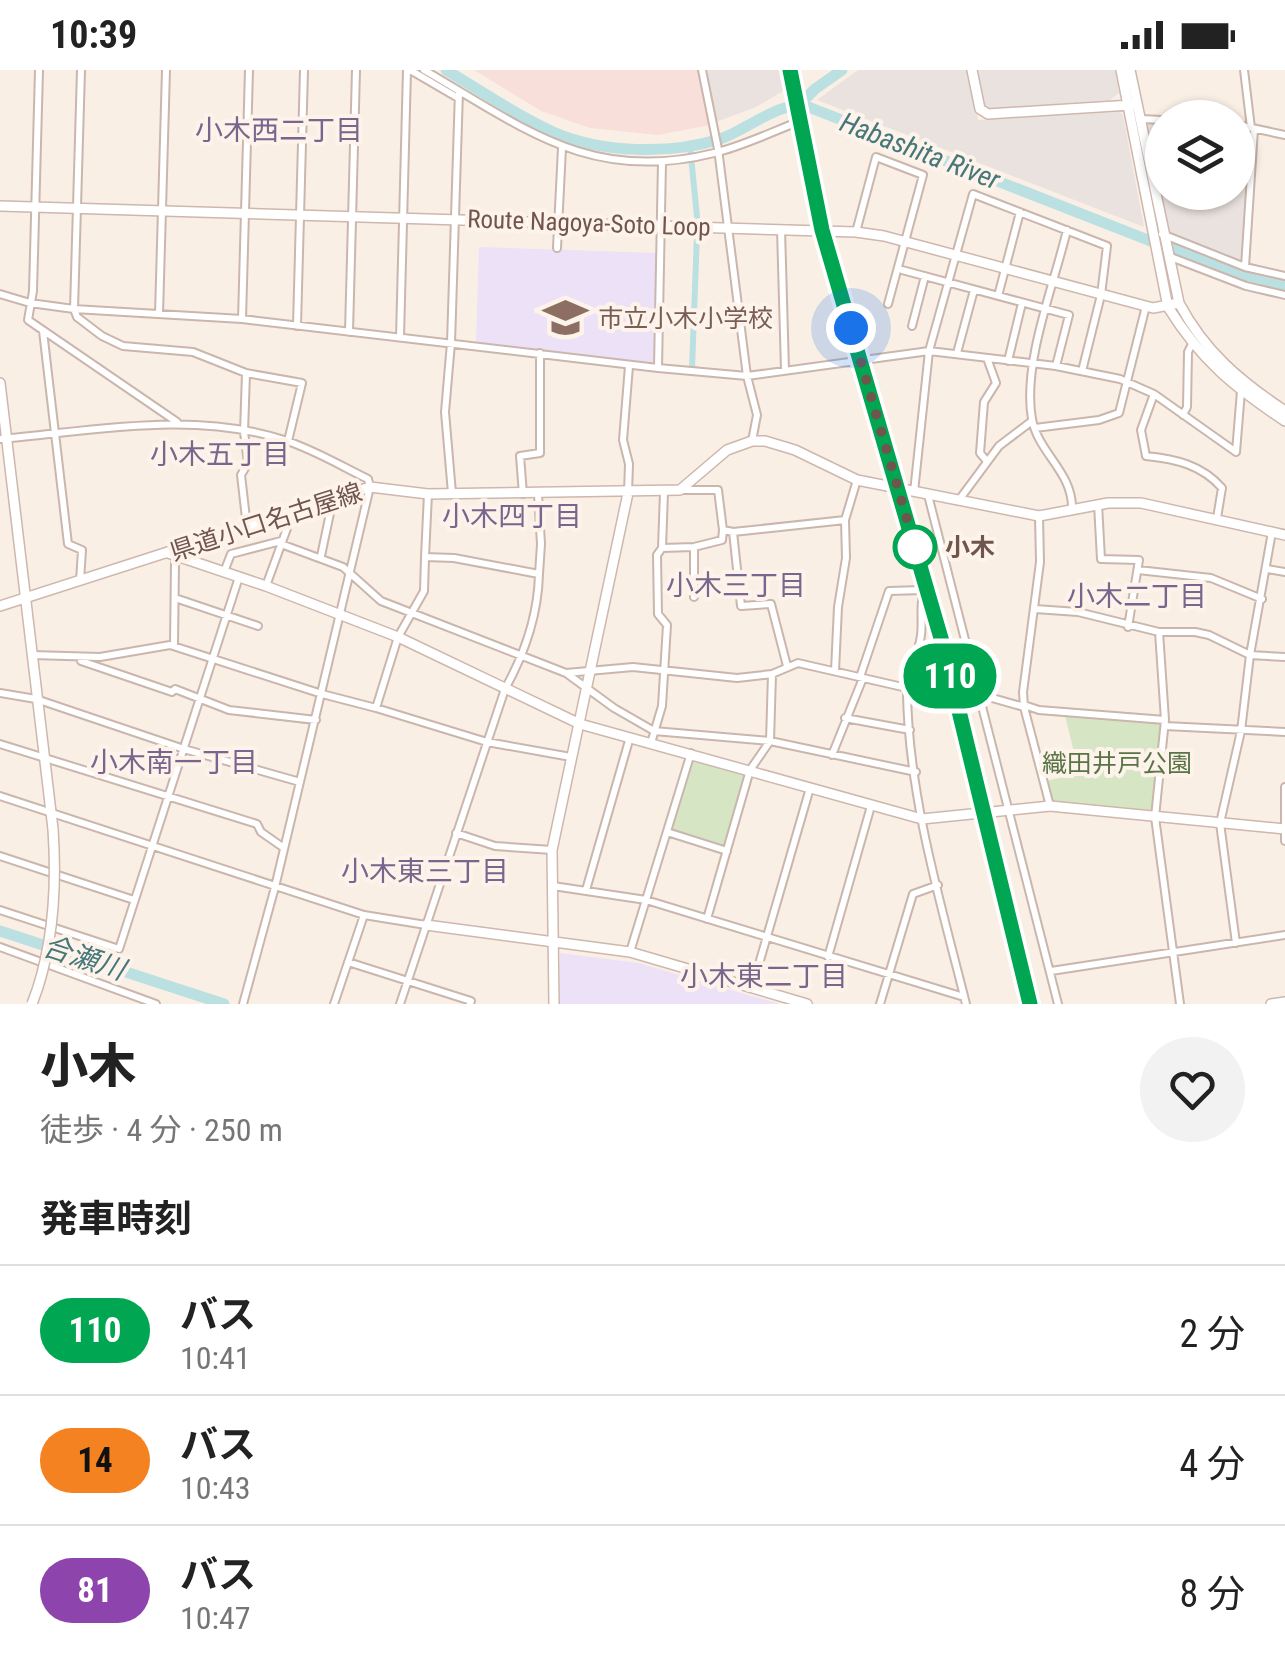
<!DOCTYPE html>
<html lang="ja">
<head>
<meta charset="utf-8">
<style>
  body { margin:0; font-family:"Roboto Condensed","Noto Sans JP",sans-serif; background:#f2f2f2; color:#222; height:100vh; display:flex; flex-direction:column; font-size:38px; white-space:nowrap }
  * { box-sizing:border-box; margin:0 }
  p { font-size:32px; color:#767676 }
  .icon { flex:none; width:55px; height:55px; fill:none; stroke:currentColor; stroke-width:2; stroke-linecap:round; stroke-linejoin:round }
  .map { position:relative; height:934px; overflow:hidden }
  .details { display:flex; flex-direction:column; background:#fff; flex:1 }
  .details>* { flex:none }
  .badge { padding:0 20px; border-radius:32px; font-size:35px; line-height:65px }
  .buttons { position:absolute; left:1145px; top:30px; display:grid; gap:20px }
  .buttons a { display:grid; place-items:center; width:110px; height:110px; border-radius:50%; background:#fff; box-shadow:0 2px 8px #0004; font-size:50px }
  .you { position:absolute; width:50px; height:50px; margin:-25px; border:8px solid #fff; border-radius:50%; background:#1a73e8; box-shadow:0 0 0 15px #1a73e833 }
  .map>.badge { position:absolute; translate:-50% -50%; box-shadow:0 0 0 5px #fff }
  h2 { padding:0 40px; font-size:38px; line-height:90px }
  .round { display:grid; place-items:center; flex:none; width:105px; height:105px; border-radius:52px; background:#f2f2f2 }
  .overview { display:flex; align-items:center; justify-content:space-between; height:170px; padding:0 40px }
  h1 { font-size:48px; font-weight:800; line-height:75px }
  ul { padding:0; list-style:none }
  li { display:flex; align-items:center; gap:30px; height:130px; padding:0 40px; border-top:2px solid #e0e0e0 }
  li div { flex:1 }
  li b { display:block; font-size:38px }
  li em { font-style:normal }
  li .badge { min-width:110px; font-weight:700; text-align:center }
  .status { display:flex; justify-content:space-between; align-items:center; height:70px; padding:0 50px; background:#fff; direction:ltr }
  .status svg { height:28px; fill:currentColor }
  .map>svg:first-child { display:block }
  .commercial { fill:#f9dfd9 }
  .industrial { fill:#eae2de }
  .education { fill:#ece1f6 }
  .green { fill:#d6e6c5 }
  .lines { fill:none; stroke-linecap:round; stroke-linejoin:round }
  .stream { stroke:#a3d0d2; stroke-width:2.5 }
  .canal { stroke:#bbe0e1; stroke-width:6 }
  .river { stroke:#bbe0e1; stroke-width:11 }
  .street-casing { stroke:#cab6ac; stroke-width:10 }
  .secondary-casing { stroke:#ceb7ad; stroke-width:12 }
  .primary-casing { stroke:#d7cfcd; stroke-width:14 }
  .street { stroke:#fff; stroke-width:6 }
  .secondary { stroke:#fff; stroke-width:9 }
  .primary { stroke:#f2cba3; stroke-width:10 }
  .secondary-bridge-casing { stroke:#ceb7ad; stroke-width:12; stroke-linecap:butt }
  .secondary-bridge { stroke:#fff; stroke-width:9 }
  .line-casing { stroke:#fff; stroke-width:22 }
  .line { stroke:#00a651; stroke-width:15 }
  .walk { stroke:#70554d; stroke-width:10; stroke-dasharray:0 18 }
  .stop-dot { fill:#fff; stroke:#00a651; stroke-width:5 }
  .labels { text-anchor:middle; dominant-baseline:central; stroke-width:8; stroke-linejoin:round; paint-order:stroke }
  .street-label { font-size:25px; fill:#70554d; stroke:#fdf3ea }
  .education-label { font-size:25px; fill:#785e54; stroke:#fdf3ea; text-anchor:start }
  .stop-label { font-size:25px; font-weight:bold; fill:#70554d; stroke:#fdf3ea; text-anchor:start }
  .park-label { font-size:25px; fill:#597446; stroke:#fdf3ea }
  .neighbourhood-label { font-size:28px; fill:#7a658c; stroke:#fdf3ea }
  .water-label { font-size:28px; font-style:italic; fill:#46787a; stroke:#fdf3ea }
</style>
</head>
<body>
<div class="status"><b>10:39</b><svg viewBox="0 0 49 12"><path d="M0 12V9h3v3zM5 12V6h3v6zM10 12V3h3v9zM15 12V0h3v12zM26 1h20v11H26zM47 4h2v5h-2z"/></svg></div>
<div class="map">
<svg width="1285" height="934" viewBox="0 0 1285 934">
  <rect width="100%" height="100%" fill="#faefe5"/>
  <path class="commercial" d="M474,0H699L710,55L658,65L590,58L541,41Z"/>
  <path class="industrial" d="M706,0H781L785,20L756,37L716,52Z
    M858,0H968L978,50L1120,42L1123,45L1144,157L817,30Z
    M975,0H1115L1119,23L1110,30L988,39L984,37Z
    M1147,52L1162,53V122H1238V59L1249,62L1244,193L1167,164Z"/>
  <path class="education" d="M479,177L656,183L654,293L476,272Z
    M560,883L638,893L780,934H560Z"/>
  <path class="green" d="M1065,645L1162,653L1151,743L1052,734L1047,711L1075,704L1078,699Z
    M694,688L745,703L724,776L672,760Z"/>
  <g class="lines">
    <path class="stream" d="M237,644L309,653
      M241,752L253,756
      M263,759L274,767"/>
    <path class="canal" d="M690,76L697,147
      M696,299H692L697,164"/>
    <path class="river" d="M446,0C481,21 516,45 553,62C601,83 670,85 720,69C747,60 777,32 806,36L1148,170L1244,205L1285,215
      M799,35L815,19L842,0
      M0,861L224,934"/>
    <defs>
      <path id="street" d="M39,0L33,221L28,250L177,352
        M81,0L74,239L77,247L102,266L123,276L193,282L246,303L302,313L288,371
        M410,0L458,28
        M424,0C524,58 591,114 714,83C743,76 772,62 800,51
        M702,0L718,79L747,306L929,281L1056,296L1120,309L1154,324L1236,382L1241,321
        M1244,0L1251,58
        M1141,49L1162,50
        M1238,55L1285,65
        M1254,59L1245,197L1285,206
        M662,92L658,298L747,306L757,345L752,371
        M781,159L785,300
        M1067,160C1054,215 1022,294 1032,349C1038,383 1073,402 1072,439
        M856,162L876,87L923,105L888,234
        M1162,164L1245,197
        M557,178L562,78
        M1168,186L1246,216L1285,225
        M902,200L1069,245L1056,296
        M0,224L30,233L74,239L242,249L658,298
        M998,226L1020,142
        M159,244L166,0
        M242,249L249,0
        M297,256L304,0
        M912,256L925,206
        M43,261L68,474L82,480L80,511
        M349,262L356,0
        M400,267L407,0
        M957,283L974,220
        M1008,291L1022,233
        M246,303L244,362L248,393L241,405L247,457
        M1154,324L1141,360L1146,386C1176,389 1202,395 1222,418L1217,448
        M1183,345L1187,337L1188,282L1192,274
        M1035,358L1099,350L1119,343L1146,236
        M0,369C93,361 193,340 284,370C313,379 341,396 368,409L370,417L275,817L243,934
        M986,390L980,383L984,332L996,313L987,288
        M681,420H718L723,460
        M914,422L929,281L973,124L1107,176L1101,225L1082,301
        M452,423L445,342L451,273L459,21
        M628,423L629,394L623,370L629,296
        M523,424L520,386L540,383V283
        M538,424L541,474L539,504
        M928,425L1058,934
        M959,430L999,376L1032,351
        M1098,434L1101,489L1139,490L1128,557
        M1039,446L1040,492L1023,622L1024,637L1050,736
        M281,474L343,497L381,531L566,603L614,638L654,661L770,671L916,702
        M662,478L694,477L722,470L723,460L733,462
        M321,486L333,429
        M1267,499L1285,502
        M1138,500L1211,508L1262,529
        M224,502L231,484L281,471
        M266,516L293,442
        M925,520C919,533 923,549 921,565C919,584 906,604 907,624C909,728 941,834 966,934
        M694,527V477
        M175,528L258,556
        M1035,539L1078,542L1159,562H1195L1209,565L1250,585L1285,587
        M1159,562L1165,650L1155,747L1180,934
        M174,575L175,493L179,487
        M32,585L100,587L170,575L322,624L376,638L487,672L571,687
        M81,591L172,622L175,619L229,640L316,650
        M787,596L771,534L741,536L733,462L845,450
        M835,601L838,537L846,488L845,450L857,410
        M566,603L633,597L737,608L772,604L798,593L981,635
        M860,607L889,521L923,520
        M0,623L36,629L184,679L300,712
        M978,624L1024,637
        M1024,635L1039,640L1165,650
        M376,638L398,567L424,521L425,487
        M845,648L910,660
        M1165,656L1285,662
        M651,673L662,636L667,555L658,544L657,485L662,478L664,422
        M0,674L257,754L261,762L284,778
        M832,685L863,608
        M1285,717V771
        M0,726L364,845L426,855
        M667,762L727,781
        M456,763L495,776L552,780
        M0,786L134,830
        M553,816L646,830L964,927
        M586,820L630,667
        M0,840L119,879L239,507
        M707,849L750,700L770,671L772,604
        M1236,873L1220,753L1241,661L1250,585L1272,462
        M0,877L156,934
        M630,882L691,683
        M828,887L871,736
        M348,892L471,931L470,934
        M1051,901L1285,865
        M752,918L810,718
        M334,934L364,845
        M400,934L505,619C525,583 538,546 539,504L454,488L425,487L428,424
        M880,934L913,824L938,815"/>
      <path id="secondary" d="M972,0L980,39L988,44L1131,35
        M1121,0L1168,237C1201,290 1234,317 1285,351
        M1130,0L1179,233C1205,282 1240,311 1285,341
        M0,136L856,162L884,166L1153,238L1179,233
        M0,313L53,759
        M168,483L266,516L398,567L580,654L922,749L1050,736L1285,759
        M0,536L370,417L428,424L680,420L727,380L752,371H765L795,380L857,410L1039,446L1108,433H1141L1285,465
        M426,855L630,882L807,934
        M554,934L552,780L628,423
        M1271,934L1285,932"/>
      <path id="primary" d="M790,0L822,160L943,575L1030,934"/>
    </defs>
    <use href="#street" class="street-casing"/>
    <use href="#secondary" class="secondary-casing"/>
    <use href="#primary" class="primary-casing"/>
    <use href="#street" class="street"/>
    <use href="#secondary" class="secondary"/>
    <use href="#primary" class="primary"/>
    <defs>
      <path id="secondary-bridge" d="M32,934C54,878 57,818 53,759"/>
    </defs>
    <use href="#secondary-bridge" class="secondary-bridge-casing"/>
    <use href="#secondary-bridge" class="secondary-bridge"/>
  </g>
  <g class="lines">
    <defs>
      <path id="line" d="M790,0L822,160L943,575L1030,934"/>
    </defs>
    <use href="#line" class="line-casing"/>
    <use href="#line" class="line"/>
    <path class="walk" d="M851,258L915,477"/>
  </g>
  <defs>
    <symbol id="school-bare" viewBox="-9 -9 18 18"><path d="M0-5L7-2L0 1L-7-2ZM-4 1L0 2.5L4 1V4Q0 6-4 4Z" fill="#8d6e63" stroke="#fdf3ea" stroke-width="2.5" paint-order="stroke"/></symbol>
  </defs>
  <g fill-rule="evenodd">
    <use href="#school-bare" x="534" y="216" width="63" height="63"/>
  </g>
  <circle class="stop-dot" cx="915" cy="477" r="20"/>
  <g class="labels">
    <g class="street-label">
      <text transform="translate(589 153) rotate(2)">Route Nagoya-Soto Loop</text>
      <text transform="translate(266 452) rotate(-18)">県道小口名古屋線</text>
    </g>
    <g class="education-label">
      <text x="598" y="248">市立小木小学校</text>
    </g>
    <g class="stop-label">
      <text x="945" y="477">小木</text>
    </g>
    <g class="park-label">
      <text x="1117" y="693">織田井戸公園</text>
    </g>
    <g class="neighbourhood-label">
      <text x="279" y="60">小木西二丁目</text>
      <text x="220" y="384">小木五丁目</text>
      <text x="512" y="446">小木四丁目</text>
      <text x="736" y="515">小木三丁目</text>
      <text x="1137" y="526">小木二丁目</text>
      <text x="174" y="692">小木南一丁目</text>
      <text x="425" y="801">小木東三丁目</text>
      <text x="764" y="906">小木東二丁目</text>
    </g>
    <g class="water-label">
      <text transform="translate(920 81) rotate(21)">Habashita River</text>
      <text transform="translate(84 888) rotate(18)">合瀬川</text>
    </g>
  </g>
</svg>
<div class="buttons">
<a><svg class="icon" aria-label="layers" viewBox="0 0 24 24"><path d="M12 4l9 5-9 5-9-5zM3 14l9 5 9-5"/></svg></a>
</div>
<div class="you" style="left:851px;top:258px"></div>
<b class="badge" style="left:950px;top:606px;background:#00a651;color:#fff">110</b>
</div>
<section class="details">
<div class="overview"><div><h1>小木</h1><p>徒歩 · 4 分 · 250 m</p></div><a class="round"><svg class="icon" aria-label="heart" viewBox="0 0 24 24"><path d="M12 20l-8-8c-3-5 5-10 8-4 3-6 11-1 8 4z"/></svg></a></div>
<h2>発車時刻</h2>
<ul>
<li><span class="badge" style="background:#00a651;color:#fff">110</span><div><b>バス</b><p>10:41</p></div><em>2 分</em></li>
<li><span class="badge" style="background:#f58220;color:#111">14</span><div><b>バス</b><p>10:43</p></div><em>4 分</em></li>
<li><span class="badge" style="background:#8e44ad;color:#fff">81</span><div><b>バス</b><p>10:47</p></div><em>8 分</em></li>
</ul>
</section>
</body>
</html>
